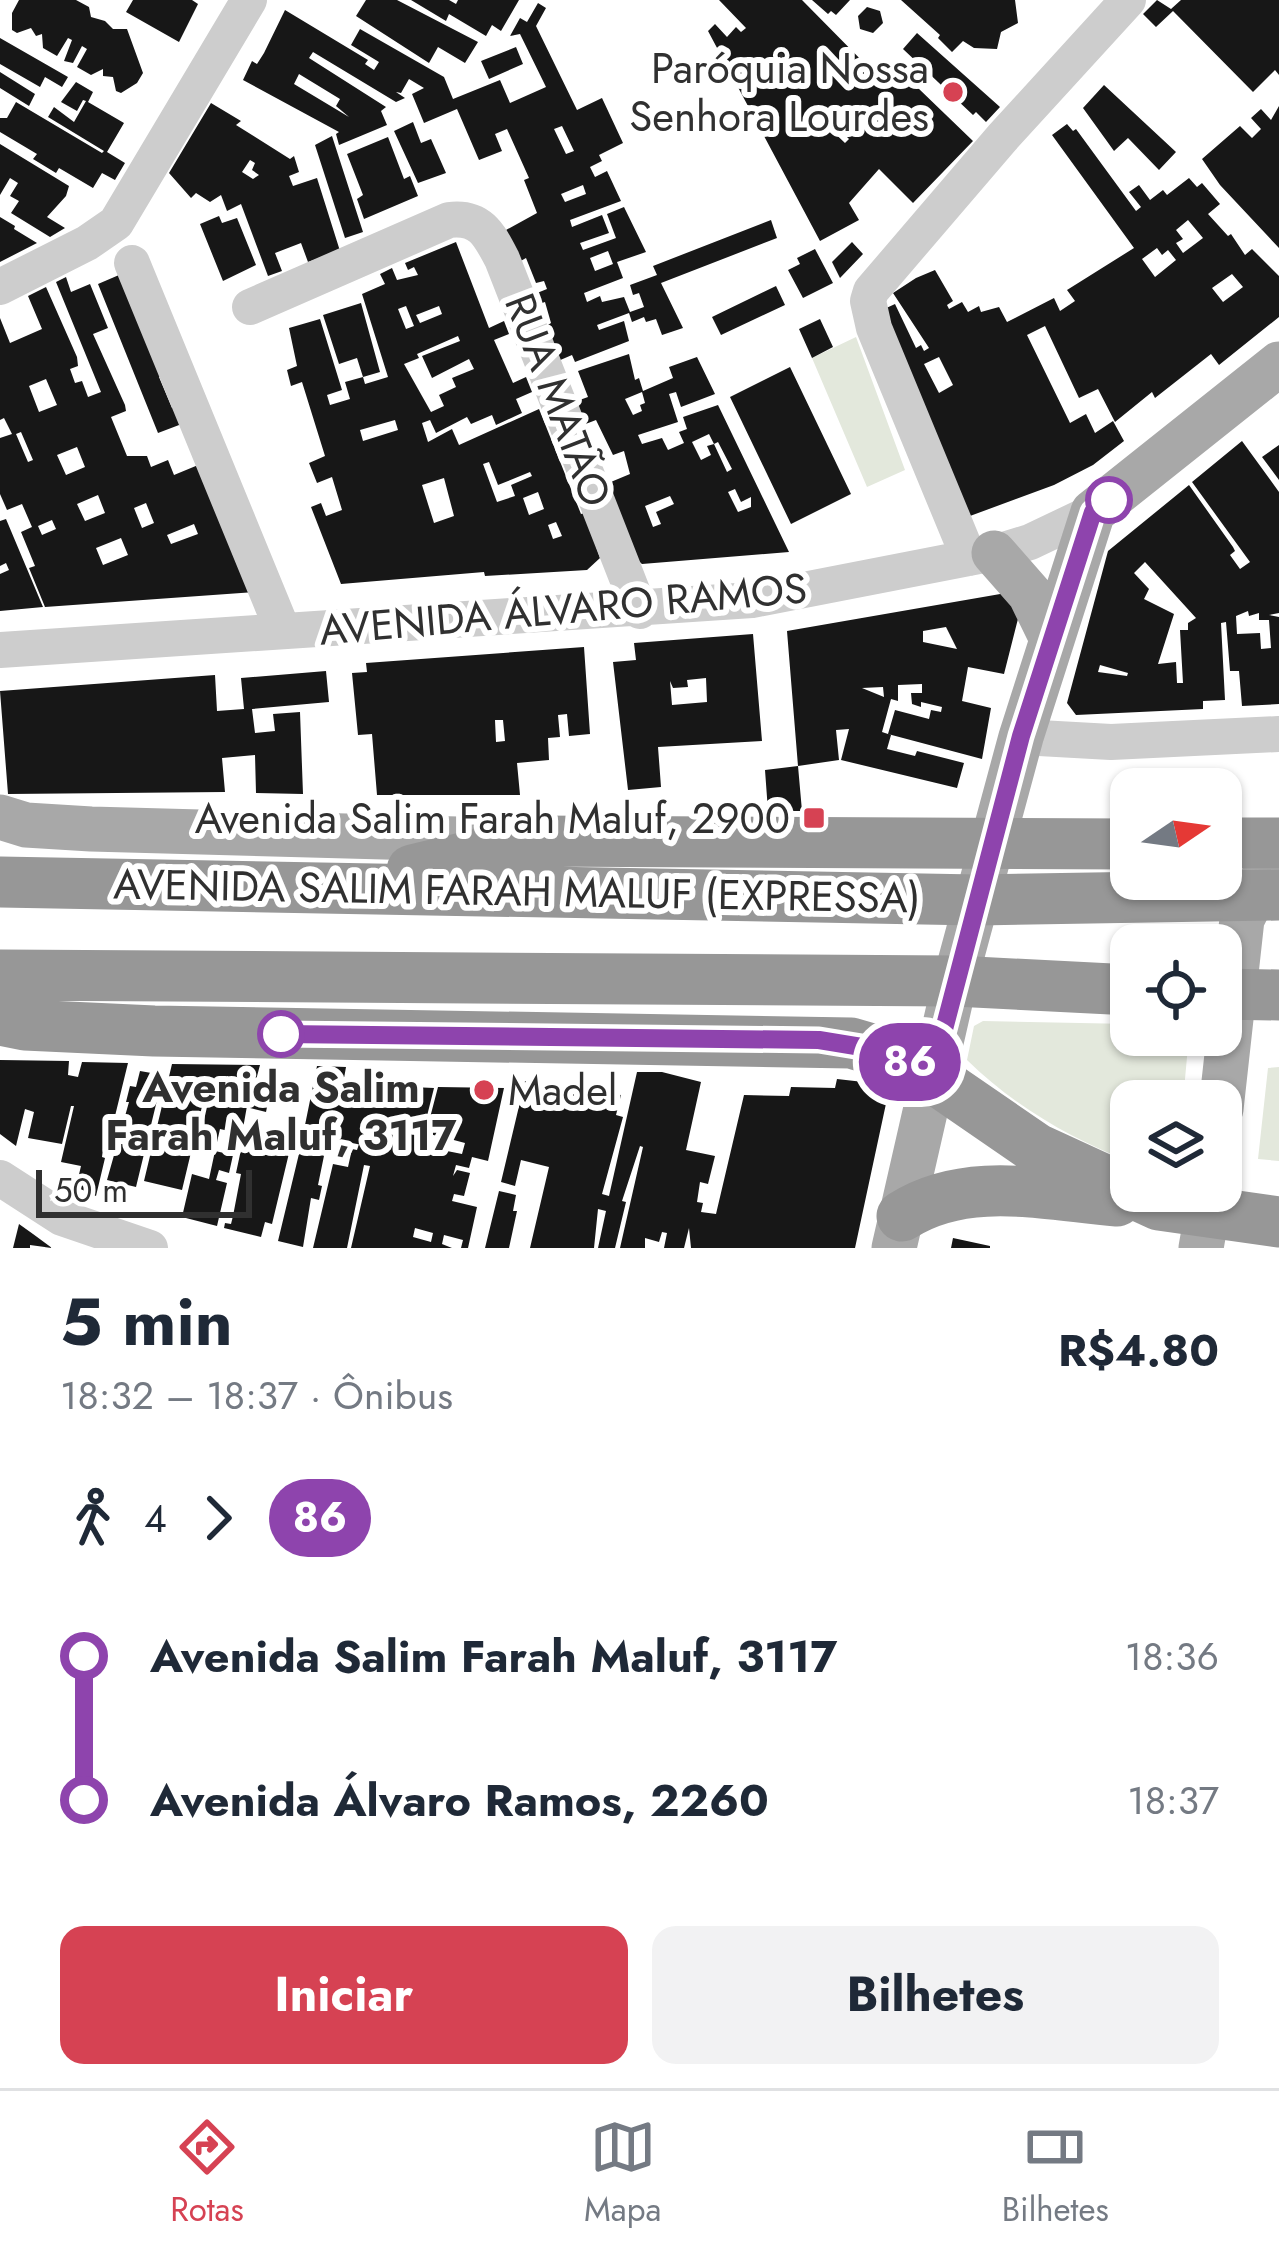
<!DOCTYPE html>
<html lang="pt">
<head>
<meta charset="utf-8">
<style>
  body { margin:0; font-family:Jost,sans-serif; background:#f2f2f3; color:#1f2937; height:100vh; display:flex; flex-direction:column; font-size:45px; white-space:nowrap }
  * { box-sizing:border-box; margin:0 }
  p { font-size:39px; color:#747a83 }
  .icon { flex:none; width:66px; height:66px; fill:none; stroke:currentColor; stroke-width:2; stroke-linecap:round; stroke-linejoin:round }
  .map { position:relative; height:1248px; overflow:hidden }
  .side { display:flex; flex-direction:column; background:#fff; flex:1 }
  .side>* { flex:none }
  .badge { padding:0 24px; border-radius:39px; font-size:42px; line-height:78px }
  .needle { width:78px; rotate:77deg }
  .fabs { position:absolute; left:1110px; top:768px; display:grid; gap:24px }
  .fabs a { display:grid; place-items:center; width:132px; height:132px; border-radius:24px; background:#fff; box-shadow:0 3px 9px #0004; font-size:60px }
  .scale { position:absolute; left:36px; bottom:30px; width:216px; box-sizing:border-box; padding-left:12px; border:6px solid #303030; border-top:0; font-size:33px; line-height:42px; white-space:nowrap; color:#303030; -webkit-text-stroke:9px #fff; paint-order:stroke }
  .map>.badge { position:absolute; translate:-50% -50%; box-shadow:0 0 0 6px #fff }
  .legs { display:flex; align-items:center; gap:18px; height:132px; padding:0 60px; font-size:39px }
  .legs p { margin-inline-start:auto }
  .overview { display:flex; align-items:center; justify-content:space-between; height:204px; padding:0 60px }
  h1 { font-size:66px; font-weight:700; line-height:90px }
  .cta { display:flex; gap:24px; margin-top:auto; padding:24px 60px }
  .cta a { flex:1; height:138px; border-radius:24px; background:#d64253; color:#fff; font-size:48px; font-weight:700; line-height:138px; text-align:center }
  .cta a+a { background:#f2f2f3; color:#1f2937 }
  ul { padding:0 60px; list-style:none }
  li { display:flex; align-items:center; gap:42px; height:144px; font-size:45px }
  li i { display:grid; place-items:center; width:18px; height:100%; margin:0 15px; background:currentColor }
  li i::after { content:''; width:30px; height:30px; margin:-15px; border:9px solid; border-radius:50%; background:#fff }
  li p { margin-inline-start:auto }
  li:first-child i { background:linear-gradient(#0000 50%,currentColor 0) }
  li:last-child i { background:linear-gradient(currentColor 50%,#0000 0) }
  .dock { display:flex; justify-content:space-around; align-items:center; height:168px; border-top:3px solid #e0e1e3; background:#fff; font-size:33px; color:#747a83 }
  .dock a { display:grid; justify-items:center; gap:6px }
  .dock .active { color:#d64253 }
  .map>svg:first-child { display:block }
  .green { fill:#e3e8dc }
  .building { fill:#171717; fill-rule:evenodd }
  .lines { fill:none; stroke-linecap:round; stroke-linejoin:round }
  .minor { stroke:#cdcdcd; stroke-width:36 }
  .major { stroke:#a8a8a8; stroke-width:45 }
  .highway { stroke:#979797; stroke-width:51 }
  .line-1-casing { stroke:#fff; stroke-width:27 }
  .line-1 { stroke:#8e44ad; stroke-width:18 }
  .poi-dot { fill:#d64253; stroke:#fff; stroke-width:4.5 }
  .stop-1-dot { fill:#fff; stroke:#8e44ad; stroke-width:6 }
  .labels { text-anchor:middle; dominant-baseline:central; stroke-width:12; stroke-linejoin:round; paint-order:stroke }
  .poi-label { font-size:42px; fill:#303030; stroke:#fff; text-anchor:end }
  .street-label { font-size:42px; fill:#303030; stroke:#fff }
  .stop-label { font-size:42px; font-weight:bold; fill:#303030; stroke:#fff }
</style>
</head>
<body>
<div class="map">
<svg width="1279" height="1248" viewBox="0 0 1279 1248">
  <rect width="100%" height="100%" fill="#fff"/>
  <path class="green" d="M856,337L905,470L867,487L812,358Z
    M983,1021L1131,1024V1035H1189L1183,1101H1131V1162C1071,1139 1014,1106 967,1060L974,1026Z
    M1279,1067V1161L1258,1159L1268,1068Z"/>
  <path class="building" d="M19,0H76L89,7L91,17L105,21L113,29H127L143,73L137,83L121,93L116,91L113,77L103,76V69L91,75L77,67L87,49L82,46L73,63L64,61L72,40L68,38L57,56L43,48L42,34L36,36L31,28L17,33L12,30V13Z
    M133,0H192L198,4L179,42L126,12Z
    M366,0H397L478,42L465,63L438,47L429,63L356,16Z
    M411,0H449L456,4L458,0H519L501,31L492,25L486,36L449,14L446,21Z
    M719,0H802L877,76L890,61L973,141L913,203L879,169L849,203L859,220L820,241L708,31L715,24L727,37L736,27L741,32L746,28ZM816,106L849,139L845,143L825,124L819,130L808,114Z
    M812,0H850L836,15L831,11L828,14Z
    M901,0H1015L1018,23L1001,32L997,49L974,48L963,41L952,52L938,38L940,35Z
    M1157,0L1171,9L1181,0H1279V75L1275,70L1253,92L1173,11L1156,27L1143,14Z
    M538,3L546,8L536,26L577,110L602,98L623,143L599,155L602,161L590,167L595,177L607,171L621,201L570,220L572,227L602,215L609,233L580,243L583,250L616,238L607,214L624,207L646,252L617,262L623,278L584,293L587,302L600,296L602,302L624,297L630,312L644,307L639,293L633,295L630,285L657,275L653,266L771,220L777,238L661,283L683,328L662,335L656,319L646,322L644,317L632,322L629,313L597,325L599,330L624,321L629,341L575,362L572,355L558,361L545,327L551,323L545,302L536,305L532,295L547,289L544,281L536,283L526,258L519,262L506,230L537,213L524,180L529,178L507,129L495,134L502,151L479,160L457,109L424,123L412,94L424,88L409,79L401,93L396,92L405,98L396,102L313,52L309,58L386,107L381,111L387,125L339,145L336,134L339,132L243,80L252,61L257,64L264,53L285,10L368,60L365,64L374,70L379,62L351,45L360,29L444,77L453,99L500,80L510,103L546,87L520,34L510,36L520,18L527,22ZM299,74L340,99L336,106L349,117L294,84ZM562,126L574,151L566,154L554,129ZM583,185L586,194L565,202L561,194ZM608,251L613,264L595,271L590,258Z
    M867,7L880,11L883,23L873,33L860,29L858,16Z
    M917,33L1000,107L986,122L976,112L973,115L903,49Z
    M0,38L68,77L62,87L45,77L40,87L0,64Z
    M516,47L523,64L489,79L481,61Z
    M0,72L35,94L29,106L0,88Z
    M76,82L93,92L88,102L124,123L107,152L125,163L115,180L102,173L93,188L59,168L56,173L33,159L37,154L0,132V118H7L16,102L102,153L104,151L48,117L54,107L74,122L86,101L83,100L77,111L61,102Z
    M1104,85L1176,152L1159,170L1128,138L1114,151L1083,108Z
    M211,103L241,121L236,125L290,159L294,156L299,172L289,176L293,186L317,178L340,251L308,262L301,243L275,253L282,271L268,276L241,204L227,211L221,195L210,202L196,193L191,198L169,173ZM250,160L255,163L252,170L259,175L253,179L242,172Z
    M1279,106V248L1220,185L1202,159L1240,126L1252,138L1261,129L1251,118L1261,109L1271,120Z
    M413,122L421,143L431,139L446,173L418,183L394,131Z
    M1067,124L1073,131L1076,129L1136,211L1141,207L1129,192L1139,185L1150,200L1163,190L1167,195L1189,178L1197,187L1202,183L1220,204L1208,214L1228,236L1231,234L1245,255L1252,249L1279,276V317L1219,365L1211,354L1155,398L1152,392L1115,422L1098,389L1079,398L1045,326L1027,335L1070,423L1086,414L1095,433L1113,421L1124,441L1093,465L1054,485L970,516L882,310L895,304L916,348L921,345L924,351L929,348L893,293L916,278L935,270L953,301L947,305L949,309L962,302L968,312L979,306L981,312L999,307L1007,322L1054,298L1060,311L1075,301L1067,290L1134,248L1052,135ZM1188,220L1203,238L1183,253L1176,243L1183,239L1176,230ZM1157,248L1162,255L1168,250L1176,260L1155,277L1142,259ZM1232,274L1243,287L1223,302L1212,288ZM939,357L953,385L939,393L924,364Z
    M332,136L363,232L345,238L315,145Z
    M388,137L404,179L410,176L418,196L364,219L357,199L363,195L347,154Z
    M0,144L69,186L66,196L47,217L65,228L50,237L11,213L19,201L10,196L18,183L10,178L0,195Z
    M219,216L222,223L237,218L256,265L223,281L200,224Z
    M0,217L15,226L14,229L37,243L0,262Z
    M456,242L489,328L504,321L509,334L494,340L513,383L526,377L532,392L516,399L522,413L496,425L492,415L471,424L467,417L436,433L430,420L422,423L428,442L452,429L459,445L539,409L581,514L585,513L600,558L587,570L485,576L484,572L341,584L311,507L321,503L326,516L342,510L332,477L317,483L309,463L325,456L302,382L291,386L287,370L297,366L289,328L320,319L342,390L327,395L330,405L350,399L345,382L363,377L365,384L388,377L362,294L385,284L380,274L392,268L397,280L418,275L414,267L408,270L405,263ZM406,306L414,326L406,329L398,309ZM439,306L442,314L420,323L416,315ZM458,336L460,341L422,356L432,378L469,359L474,369L452,378L456,387L439,395L444,406L431,412L404,364L419,358L417,354ZM395,420L398,430L363,441L360,430ZM489,462L498,485L530,472L532,476L511,485L515,496L497,502L483,464ZM444,478L454,516L434,523L422,485ZM538,492L544,509L529,515L523,498ZM556,522L562,536L553,539L548,525Z
    M852,242L863,254L840,278L832,262Z
    M815,249L833,283L803,298L788,270L800,264L797,258Z
    M119,275L168,373L159,377L172,408L180,405L187,422L158,433L98,284Z
    M66,277L71,292L90,284L108,328L93,334L125,405L126,411L111,417L127,456H147L151,467L168,460L174,475L203,463L255,592L45,607L29,568L35,566L21,532L32,527L22,504L7,510L0,494V438L12,434L4,418L0,420V318L10,343L42,329L28,296L46,287L77,357L78,366L70,369L75,383L82,381L88,397L101,392L56,282ZM46,379L57,405L39,412L29,386ZM21,432L33,460L28,462L16,434ZM77,447L85,467L66,475L57,455ZM98,495L105,513L85,521L77,504ZM146,503L154,523L142,528L134,508ZM52,520L56,529L42,535L38,526ZM194,524L198,534L171,544L167,535ZM121,538L128,555L103,565L96,548Z
    M776,286L785,305L721,335L712,317Z
    M361,303L380,372L363,377L357,358L339,364L323,315Z
    M820,319L833,347L812,358L799,329Z
    M629,354L635,380L639,378L643,391L673,378L669,367L697,357L715,394L681,407L676,392L669,394L678,422L638,435L642,444L662,438L668,450L684,443L679,432L687,429L683,417L718,405L789,552L642,564L634,557L606,484L630,474L624,451L613,455L596,420L583,425L574,402L588,397L578,371ZM642,392L645,403L640,405L642,411L633,415L625,399ZM709,434L714,444L707,446L711,455L701,460L692,442ZM718,442L732,469L727,472L714,444ZM735,489L741,502L751,497V507L738,512L728,492ZM670,496L674,504L656,512L661,524L653,527L645,506Z
    M790,367L851,494L791,524L730,397Z
    M1242,441L1279,492V613L1269,615L1279,617V704L1242,706L1239,671H1230L1226,622L1221,623L1225,700L1203,701V709L1076,715L1067,703L1108,551L1189,485L1233,547L1235,551L1230,555L1240,569L1250,562L1192,482ZM1145,562L1196,618L1188,623V630H1180L1183,683H1177L1176,662L1158,664L1174,614L1144,599L1149,589L1134,573ZM1248,611L1249,616L1259,613V620H1269L1271,648L1261,649L1260,633L1237,634L1236,616ZM1100,665L1128,673L1127,676L1098,672Z
    M1279,445V480L1262,457Z
    M6,519L43,607L0,611V574L9,570L6,563L0,566V521Z
    M1006,593L1022,603L1004,674L968,667L962,701L991,708L982,759L888,734L895,710L929,719L931,710L941,712L942,707L921,702V707L912,704L911,693H922V684L898,685V701L891,699L882,732L891,735L887,749L915,756L917,751L964,763L957,788L841,760L849,729L836,730L839,760L798,766L802,811H768L765,770L798,766L787,631ZM946,627L957,649L923,642V631ZM883,687L884,697L862,688Z
    M753,634L762,741L658,747L661,787L628,790L613,662L636,660L634,643ZM706,678L707,702L672,705L670,681L673,688L688,687L687,680Z
    M584,647L590,734L569,736L567,714L558,715L560,737L548,738L549,760L517,763L520,795H377L372,734L358,735L352,673L367,672L366,663ZM495,720H503L505,741L496,742Z
    M326,671L329,702L252,709L255,733L275,731L273,714L300,712L303,794L256,793L255,755L222,758L225,792L8,794L0,691L215,675L217,711L244,709L241,678Z
    M0,1060L69,1061L68,1075L78,1077L82,1062L128,1063L115,1116L109,1115L106,1124L102,1157L105,1158L96,1196L76,1187L81,1166L61,1162L74,1106H71L62,1144L28,1138L34,1112L25,1109L16,1146L0,1134Z
    M172,1064L260,1065L256,1080L252,1078L242,1134L220,1129L215,1151L198,1147L209,1098H204L182,1190L144,1181Z
    M317,1066L346,1067L343,1084L434,1088L420,1144L438,1148L441,1137L426,1133L438,1087L504,1088L488,1161L472,1157L469,1168L456,1165L453,1176L457,1170L470,1173L464,1196L454,1194L452,1201L477,1207L468,1248H461L463,1240L444,1235L442,1244L452,1248H351L370,1166L364,1165L347,1248H313L333,1164L348,1167L352,1149L357,1150L359,1144L390,1150L393,1139L365,1133L362,1145L332,1139L333,1131L305,1125ZM450,1139L465,1143L462,1154L447,1151ZM415,1228L433,1233L431,1242L413,1237Z
    M140,1071L157,1074L153,1091L159,1092L136,1187L107,1180L129,1102H126L130,1086L136,1087Z
    M637,1072H662L701,1082L686,1150L715,1156L708,1184L700,1182L697,1202L703,1203L701,1212L716,1214L744,1095L789,1096L791,1087L835,1088L837,1079L890,1085L855,1248H691L689,1228L684,1248H664L667,1233L662,1232L659,1242L645,1238V1248H620L643,1147L640,1146L622,1201L626,1202L615,1248H598L606,1211L598,1209L594,1248H530L549,1167L521,1160L515,1186L501,1182L525,1081L608,1101L610,1093L621,1095L616,1115L623,1117L602,1194L609,1196Z
    M255,1085L271,1087L266,1112L250,1108Z
    M245,1131L288,1141L286,1149H290L272,1224L265,1222L261,1237L224,1228L225,1223L231,1224L233,1216L241,1174L236,1173Z
    M304,1133L325,1137L326,1146L318,1185L322,1186L319,1200L311,1198L303,1247L278,1241Z
    M215,1151L233,1155L229,1173L219,1170L216,1180L227,1183L217,1226L182,1217L192,1174L209,1179Z
    M499,1191L516,1195L513,1211H517L509,1248H485Z
    M19,1224L33,1234L52,1248L30,1245V1248H13Z
    M953,1238L990,1246V1248H951Z"/>
  <g class="lines">
    <path class="minor" d="M132,263L283,631
      M0,287L87,243L116,223L249,0
      M250,307L449,220C480,216 489,234 502,259L640,611
      M969,558L874,328L868,301L871,291L1002,138L1128,0
      M0,650L752,600L994,553L1030,542L1093,512
      M1021,737L1111,742L1279,734
      M0,1178L62,1218L150,1248"/>
    <path class="major" d="M994,553L1030,594L1051,637
      M0,817L26,825L91,829L495,840
      M1221,1109L1242,919L1268,868
      M894,1248L955,981L992,844L1021,737L1093,512L1279,364
      M1201,1248L1211,1191"/>
    <path class="highway" d="M1221,843H1279
      M412,870L534,841L1131,844
      M0,882L977,900L1279,895
      M0,975L955,981L1131,990
      M1221,994L1279,995
      M0,1020L25,1025L154,1031L851,1043L906,1059L1037,1149L1159,1205L1279,1222
      M902,1216C966,1175 1044,1195 1117,1201"/>
  </g>
  <g class="lines">
    <defs>
      <path id="line-1" d="M281,1034L819,1040L886,1051L932,1075L1021,736L1093,512L1109,500"/>
    </defs>
    <use href="#line-1" class="line-1-casing"/>
    <use href="#line-1" class="line-1"/>
  </g>
  <g class="poi-dot">
    <circle cx="953" cy="92" r="12"/>
    <rect x="802" y="806" width="24" height="24" rx="6"/>
    <circle cx="484" cy="1090" r="12"/>
  </g>
  <g class="stop-1-dot">
    <circle cx="1109" cy="500" r="21"/>
    <circle cx="281" cy="1034" r="21"/>
  </g>
  <g class="labels">
    <g class="poi-label">
      <text x="929" y="68">Paróquia Nossa<tspan x="929" dy="48">Senhora Lourdes</tspan></text>
      <text x="790" y="818">Avenida Salim Farah Maluf, 2900</text>
      <text x="508" y="1090" text-anchor="start">Madel</text>
    </g>
    <g class="street-label">
      <text transform="translate(558 400) rotate(69)">RUA MATÃO</text>
      <text transform="translate(563 609) rotate(-5)">AVENIDA ÁLVARO RAMOS</text>
      <text transform="translate(517 891) rotate(1)">AVENIDA SALIM FARAH MALUF (EXPRESSA)</text>
    </g>
    <g class="stop-label">
      <text x="281" y="1087">Avenida Salim<tspan x="281" dy="48">Farah Maluf, 3117</tspan></text>
    </g>
  </g>
</svg>
<div class="fabs">
<a><svg class="needle" viewBox="-14 -14 28 28"><path d="M0-13l5 13h-10z" fill="#e53935"/><path d="M0 13l5-13h-10z" fill="#747a83"/></svg></a>
<a><svg class="icon" aria-label="locate" viewBox="0 0 24 24"><circle cx="12" cy="12" r="6"/><path d="M12 2v4M12 18v4M2 12h4M18 12h4"/></svg></a>
<a><svg class="icon" aria-label="layers" viewBox="0 0 24 24"><path d="M12 4l9 5-9 5-9-5zM3 14l9 5 9-5"/></svg></a>
</div>
<div class="scale">50 m</div>
<b class="badge" style="left:910px;top:1062px;background:#8e44ad;color:#fff">86</b>
</div>
<section class="side">
<div class="overview"><div><h1>5 min</h1><p>18:32 – 18:37 · Ônibus</p></div><b>R$4.80</b></div>
<div class="legs"><svg class="icon" aria-label="walk" viewBox="0 0 24 24"><circle cx="13" cy="4" r="2"/><path d="M13 8l-2 6 4 7M11 14l-3 7M7 12l3-4h3l4 4"/></svg>4<svg class="icon" aria-label="forward" viewBox="0 0 24 24"><path d="M9 5l7 7-7 7"/></svg><b class="badge" style="background:#8e44ad;color:#fff">86</b></div>
<ul>
<li><i style="color:#8e44ad"></i><b>Avenida Salim Farah Maluf, 3117</b><p>18:36</p></li>
<li><i style="color:#8e44ad"></i><b>Avenida Álvaro Ramos, 2260</b><p>18:37</p></li>
</ul>
<div class="cta"><a>Iniciar</a><a>Bilhetes</a></div>
</section>
<nav class="dock">
<a class="active"><svg class="icon" aria-label="directions" viewBox="0 0 24 24"><path d="M12 3l9 9-9 9-9-9zM9 14v-3h6M13 9l2 2-2 2"/></svg>Rotas</a>
<a><svg class="icon" aria-label="map" viewBox="0 0 24 24"><path d="M3 6l6-2 6 2 6-2v14l-6 2-6-2-6 2zM9 4v14M15 6v14"/></svg>Mapa</a>
<a><svg class="icon" aria-label="tickets" viewBox="0 0 24 24"><path d="M3 7h18v10H3zM15 7v10"/></svg>Bilhetes</a>
</nav>
</body>
</html>
